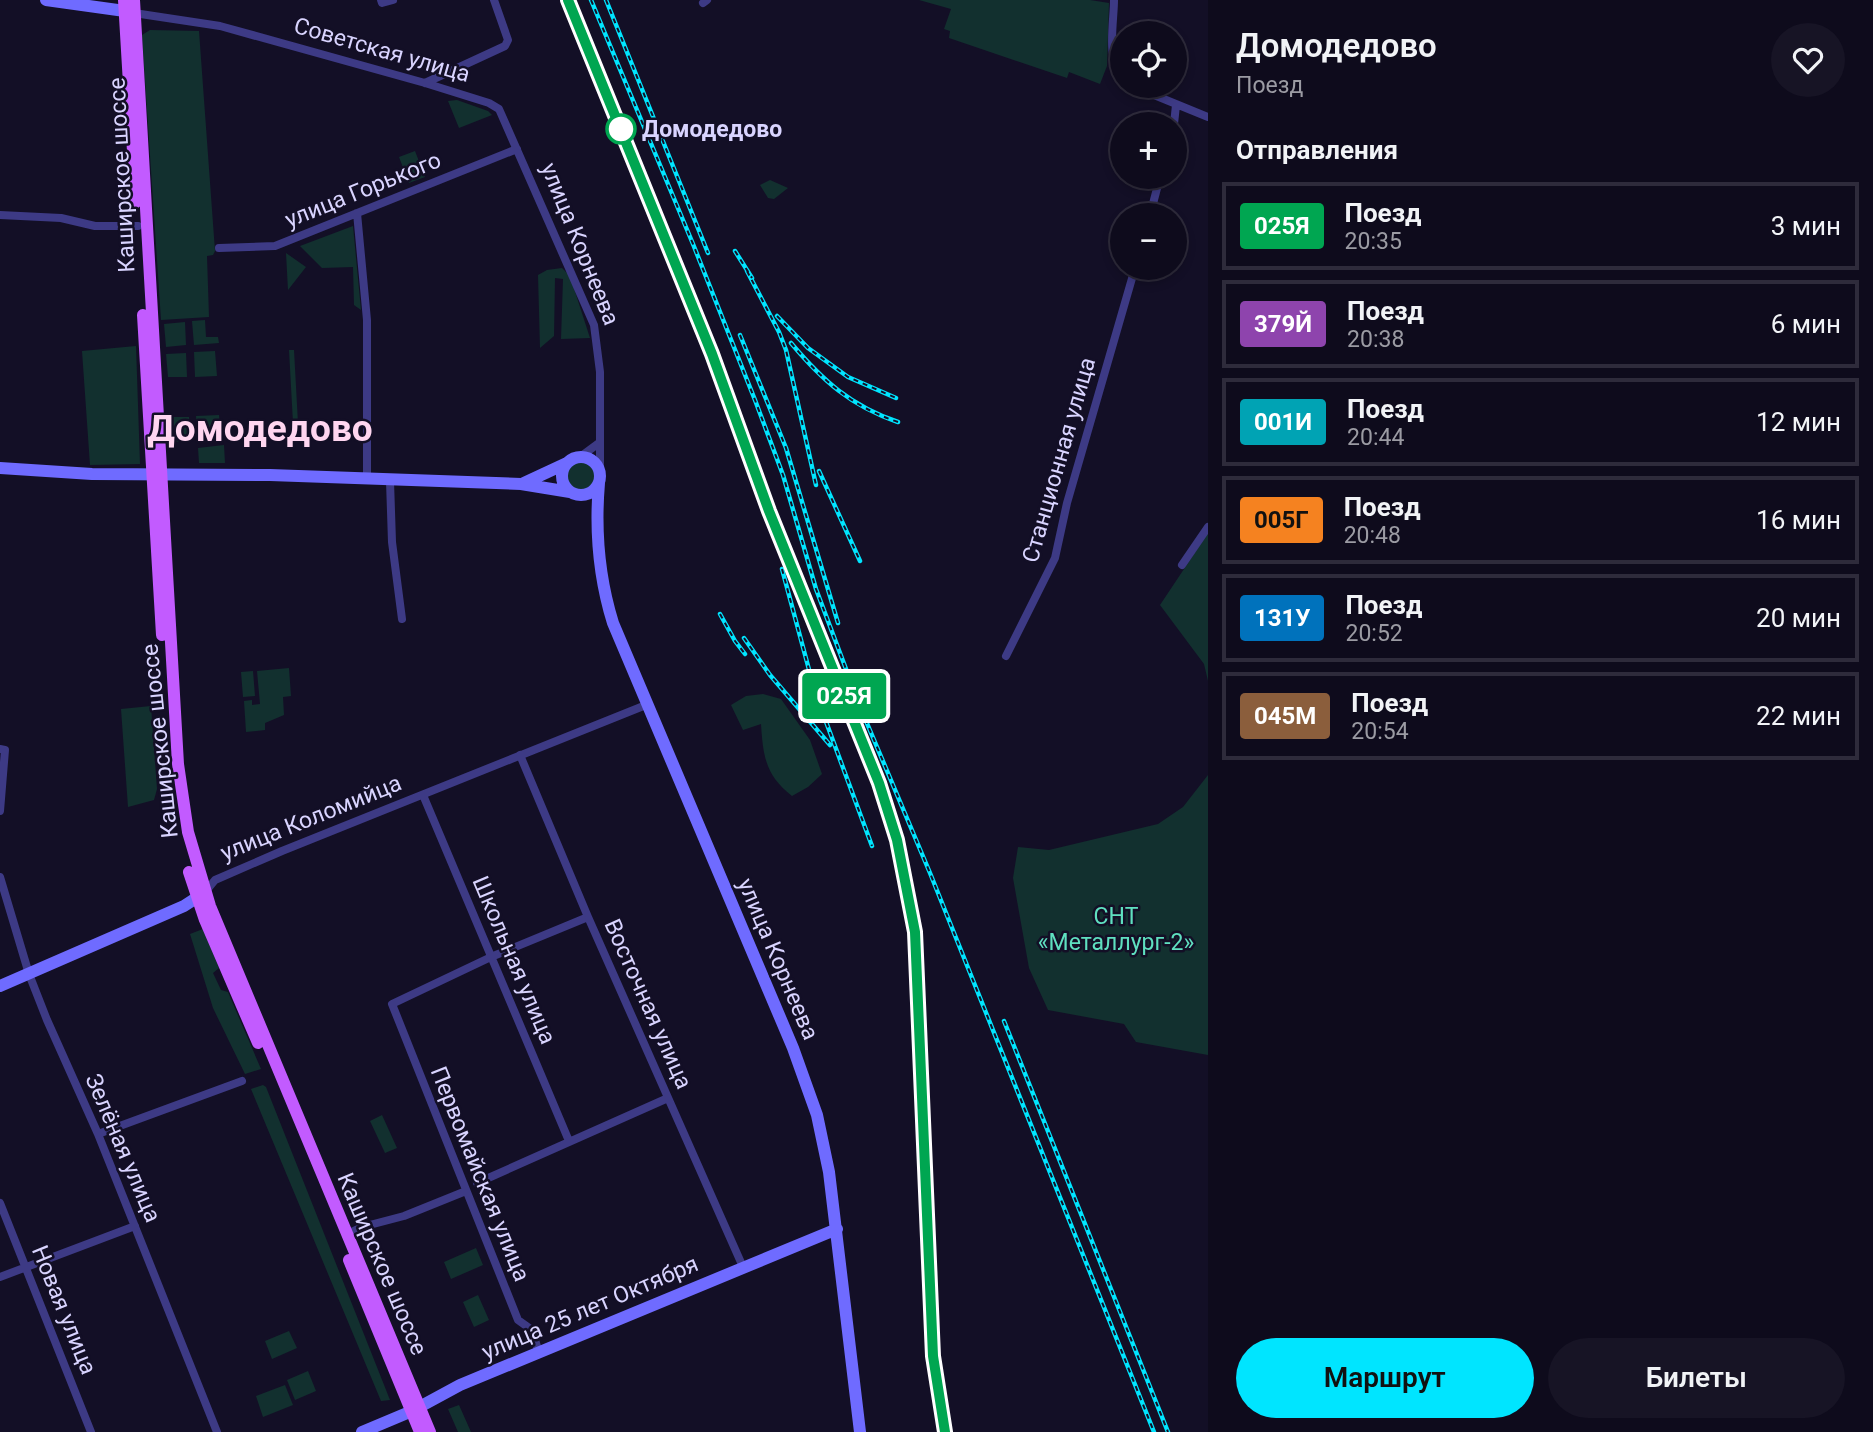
<!DOCTYPE html>
<html lang="ru">
<head>
<meta charset="utf-8">
<style>
  body { margin:0; font-family:Roboto,sans-serif; background:#171425; color:#f1f3f6; height:100vh; display:flex; flex-direction:column; font-size:26px; white-space:nowrap }
  * { box-sizing:border-box; margin:0 }
  p { font-size:23px; color:#9b9ba3 }
  .icon { flex:none; width:38px; height:38px; fill:none; stroke:currentColor; stroke-width:2; stroke-linecap:round; stroke-linejoin:round }
  .map { position:relative; flex:1; overflow:hidden }
  .panel { display:flex; flex-direction:column; background:#0e0b1c; width:665px }
  .panel>* { flex:none }
  .badge { padding:0 14px; border-radius:5px; font-size:24px; line-height:46px }
  .tools { position:absolute; left:1110px; top:21px; display:grid; gap:14px }
  .tools a { display:grid; place-items:center; width:77px; height:77px; border-radius:50%; background:#0e0b1c; box-shadow:0 4px 10px #0003,0 0 0 2px #2e2b3b; font-size:35px }
  .map>.badge { position:absolute; translate:-50% -50%; box-shadow:0 0 0 4px #fff }
  h2 { padding:0 28px; font-size:26px; line-height:63px }
  .round { display:grid; place-items:center; flex:none; width:74px; height:74px; border-radius:37px; background:#171425 }
  .overview { display:flex; align-items:center; justify-content:space-between; height:119px; padding:0 28px }
  h1 { font-size:33px; font-weight:600; line-height:52px }
  .primary-button { display:flex; gap:14px; margin-top:auto; padding:14px 28px }
  .primary-button a { flex:1; height:80px; border-radius:42px; background:#00e5ff; color:#111; font-size:28px; font-weight:600; line-height:80px; text-align:center }
  .primary-button a+a { background:#171425; color:#f1f3f6 }
  ul { padding:0; list-style:none }
  li { display:flex; align-items:center; gap:21px; height:88px; margin:0 14px 10px; padding:0 14px; border:4px solid #2e2b3b; border-radius:0px }
  li div { flex:1 }
  li b { display:block; font-size:26px }
  li em { font-style:normal }
  li .badge { min-width:77px; font-weight:700; text-align:center }
  main { display:flex; flex:1; min-height:0 }
  .map>svg:first-child { display:block }
  .green { fill:#12302f }
  .lines { fill:none; stroke-linecap:round; stroke-linejoin:round }
  .street { stroke:#3d3a85; stroke-width:8 }
  .secondary { stroke:#6f6bff; stroke-width:12 }
  .primary { stroke:#c25bff; stroke-width:12 }
  .rail-casing { stroke:#00e5ff; stroke-width:4.5 }
  .rail { stroke:#130f26; stroke-width:2; stroke-dasharray:5; stroke-linecap:butt }
  .line-casing { stroke:#fff; stroke-width:16 }
  .line { stroke:#00a651; stroke-width:10 }
  .stop-dot { fill:#fff; stroke:#00a651; stroke-width:3.5 }
  .labels { text-anchor:middle; dominant-baseline:central; stroke-width:5; stroke-linejoin:round; paint-order:stroke }
  .street-label { font-size:23px; fill:#d9d4ff; stroke:#130f26 }
  .stop-label { font-size:23px; font-weight:bold; fill:#d9d4ff; stroke:#130f26; text-anchor:start }
  .park-label { font-size:23px; fill:#5fe0c0; stroke:#130f26 }
  .town-label { font-size:37px; font-weight:bold; fill:#ffd6f0; stroke:#130f26 }
</style>
</head>
<body>
<main>
<div class="map">
<svg width="1208" height="1432" viewBox="0 0 1208 1432">
  <rect width="100%" height="100%" fill="#130f26"/>
  <path class="green" d="M919,0H1090L1109,3L1107,66L1100,84L1069,72L1067,78L949,38L950,31L944,29L951,9Z
    M150,30L199,31L215,251L213,255L207,256L209,317L161,320L142,35Z
    M457,100L488,111L492,115L459,128L448,101Z
    M415,151L425,177L409,183L399,157Z
    M770,180L788,188L774,199L768,198L760,185Z
    M353,226L361,310L354,305L353,267L322,268L300,246Z
    M286,253L306,267L288,290Z
    M562,268L570,276L590,338L561,339L563,279L555,278L554,336L540,348L538,275L547,270Z
    M205,320L206,337H218L219,343L194,345L192,321Z
    M185,322L186,345L166,347L164,324Z
    M136,346L140,464L90,465L82,351Z
    M289,350H294L298,423H293Z
    M215,351L217,376L195,377L194,352Z
    M186,353L187,377H168L166,354Z
    M219,415L221,439L198,441L196,416Z
    M172,417H189L190,441L172,442Z
    M224,445L225,463H199L198,448Z
    M565 476a16 16 0 1 1 32 0a16 16 0 1 1-32 0Z
    M1208,533V681L1204,664L1160,605Z
    M289,668L291,696L283,697L284,715L265,723V730L246,732L244,701L252,700V705L260,704L257,671Z
    M253,671L255,696L243,697L241,672Z
    M763,694L781,699L810,740L822,774L808,787L792,796C765,775 763,755 761,724L743,730L731,705L746,696Z
    M151,706L157,789L154,800L128,807L121,709Z
    M1208,775V1055L1136,1042L1124,1024L1048,1010L1029,968L1013,878L1018,847L1049,850L1158,824L1183,807Z
    M203,929L219,968L213,973L221,990L228,992L261,1069L245,1074L213,1008L190,934Z
    M263,1085L266,1087L390,1400L381,1401L251,1089Z
    M382,1115L397,1148L385,1153L370,1121Z
    M476,1248L483,1265L451,1279L444,1262Z
    M478,1295L489,1320L474,1327L463,1302Z
    M289,1331L297,1348L272,1359L265,1341Z
    M308,1371L316,1391L295,1400L287,1380Z
    M285,1385L293,1405L263,1417L256,1396Z
    M459,1405L471,1432H458L448,1409Z"/>
  <g class="lines">
    <path class="street" d="M381,0L382,3L393,0
      M1114,0C1114,22 1106,60 1122,77
      M703,3L707,0
      M134,13L220,26L425,83L489,103L499,109L594,325L600,372V472
      M425,83L505,46L508,40L494,0
      M1132,86L1208,117
      M1174,124L1176,105
      M357,213L367,320V480
      M0,215L61,218L95,226H138
      M1150,215L1160,177
      M219,248L275,246L517,149
      M580,457L599,443
      M390,481L392,542L402,619
      M1182,565L1208,527
      M1006,656L1055,558L1067,503L1135,268
      M0,749L5,750L0,811
      M520,755L588,917L743,1267
      M423,795L569,1141
      M0,877L29,974L47,1020L98,1134L217,1432
      M206,891L215,880L282,851L646,705
      M98,1134L242,1081
      M477,1183L668,1098
      M0,1203L91,1432
      M347,1234L362,1227L404,1216L466,1191
      M0,1277L135,1226
      M539,1353L532,1330L518,1320L392,1004L491,957L588,917"/>
    <path class="secondary" d="M46,0L132,12
      M562 476a19 19 0 1 1 38 0a19 19 0 1 1-38 0Z
      M0,468L92,474L270,475L521,484L570,492
      M524,483L567,463
      M599,483C595,530 599,578 613,623L793,1048L817,1115L829,1172L860,1432
      M0,986L184,906L204,893
      M362,1432L412,1411L460,1385L837,1229"/>
    <path class="primary" d="M124,0L136,202
      M134,0L178,764L188,832L210,906L430,1432
      M143,315L162,635
      M189,872L205,920L258,1043
      M349,1260L420,1432"/>
    <defs>
      <path id="rail" d="M568,0L712,354L769,511L879,783L903,866L915,932L933,1356L945,1432
        M591,0L693,244L755,400L783,475L816,589L861,709L930,873L1154,1432
        M606,0L708,253
        M735,251L752,278
        M747,271L779,332L786,350L816,485
        M777,316L808,348L848,377L896,398
        M740,335L786,448L838,623
        M791,343C823,381 851,406 898,422
        M819,471L860,561
        M782,569L815,692L872,846
        M720,614L735,641L745,654
        M744,638L770,675L830,745
        M1004,1021L1168,1432"/>
    </defs>
    <use href="#rail" class="rail-casing"/>
    <use href="#rail" class="rail"/>
  </g>
  <g class="lines">
    <defs>
      <path id="line" d="M568,0L712,354L769,511L879,783L897,840L915,932L933,1356L945,1432"/>
    </defs>
    <use href="#line" class="line-casing"/>
    <use href="#line" class="line"/>
  </g>
  <circle class="stop-dot" cx="621" cy="129" r="14"/>
  <g class="labels">
    <g class="street-label">
      <text transform="translate(382 50) rotate(16)">Советская улица</text>
      <text transform="translate(122 175) rotate(-93)">Каширское шоссе</text>
      <text transform="translate(363 190) rotate(-22)">улица Горького</text>
      <text transform="translate(580 244) rotate(68)">улица Корнеева</text>
      <text transform="translate(1059 460) rotate(-74)">Станционная улица</text>
      <text transform="translate(160 741) rotate(-96)">Каширское шоссе</text>
      <text transform="translate(311 818) rotate(-22)">улица Коломийца</text>
      <text transform="translate(778 959) rotate(67)">улица Корнеева</text>
      <text transform="translate(514 960) rotate(67)">Школьная улица</text>
      <text transform="translate(648 1004) rotate(66)">Восточная улица</text>
      <text transform="translate(123 1148) rotate(67)">Зелёная улица</text>
      <text transform="translate(480 1174) rotate(68)">Первомайская улица</text>
      <text transform="translate(382 1264) rotate(67)">Каширское шоссе</text>
      <text transform="translate(590 1308) rotate(-23)">улица 25 лет Октября</text>
      <text transform="translate(64 1310) rotate(68)">Новая улица</text>
    </g>
    <g class="stop-label">
      <text x="642" y="129">Домодедово</text>
    </g>
    <g class="park-label">
      <text x="1116" y="916">СНТ<tspan x="1116" dy="26">«Металлург-2»</tspan></text>
    </g>
    <g class="town-label">
      <text x="260" y="428">Домодедово</text>
    </g>
  </g>
</svg>
<div class="tools">
<a><svg class="icon" aria-label="locate" viewBox="0 0 24 24"><circle cx="12" cy="12" r="6"/><path d="M12 2v4M12 18v4M2 12h4M18 12h4"/></svg></a>
<a>+</a>
<a>−</a>
</div>
<b class="badge" style="left:844px;top:696px;background:#00a651;color:#fff">025Я</b>
</div>
<section class="panel">
<div class="overview"><div><h1>Домодедово</h1><p>Поезд</p></div><a class="round"><svg class="icon" aria-label="heart" viewBox="0 0 24 24"><path d="M12 20l-8-8c-3-5 5-10 8-4 3-6 11-1 8 4z"/></svg></a></div>
<h2>Отправления</h2>
<ul>
<li><span class="badge" style="background:#00a651;color:#fff">025Я</span><div><b>Поезд</b><p>20:35</p></div><em>3 мин</em></li>
<li><span class="badge" style="background:#8e44ad;color:#fff">379Й</span><div><b>Поезд</b><p>20:38</p></div><em>6 мин</em></li>
<li><span class="badge" style="background:#00a3b4;color:#fff">001И</span><div><b>Поезд</b><p>20:44</p></div><em>12 мин</em></li>
<li><span class="badge" style="background:#f58220;color:#111">005Г</span><div><b>Поезд</b><p>20:48</p></div><em>16 мин</em></li>
<li><span class="badge" style="background:#0072bc;color:#fff">131У</span><div><b>Поезд</b><p>20:52</p></div><em>20 мин</em></li>
<li><span class="badge" style="background:#8b5e3c;color:#fff">045М</span><div><b>Поезд</b><p>20:54</p></div><em>22 мин</em></li>
</ul>
<div class="primary-button"><a>Маршрут</a><a>Билеты</a></div>
</section>
</main>
</body>
</html>
